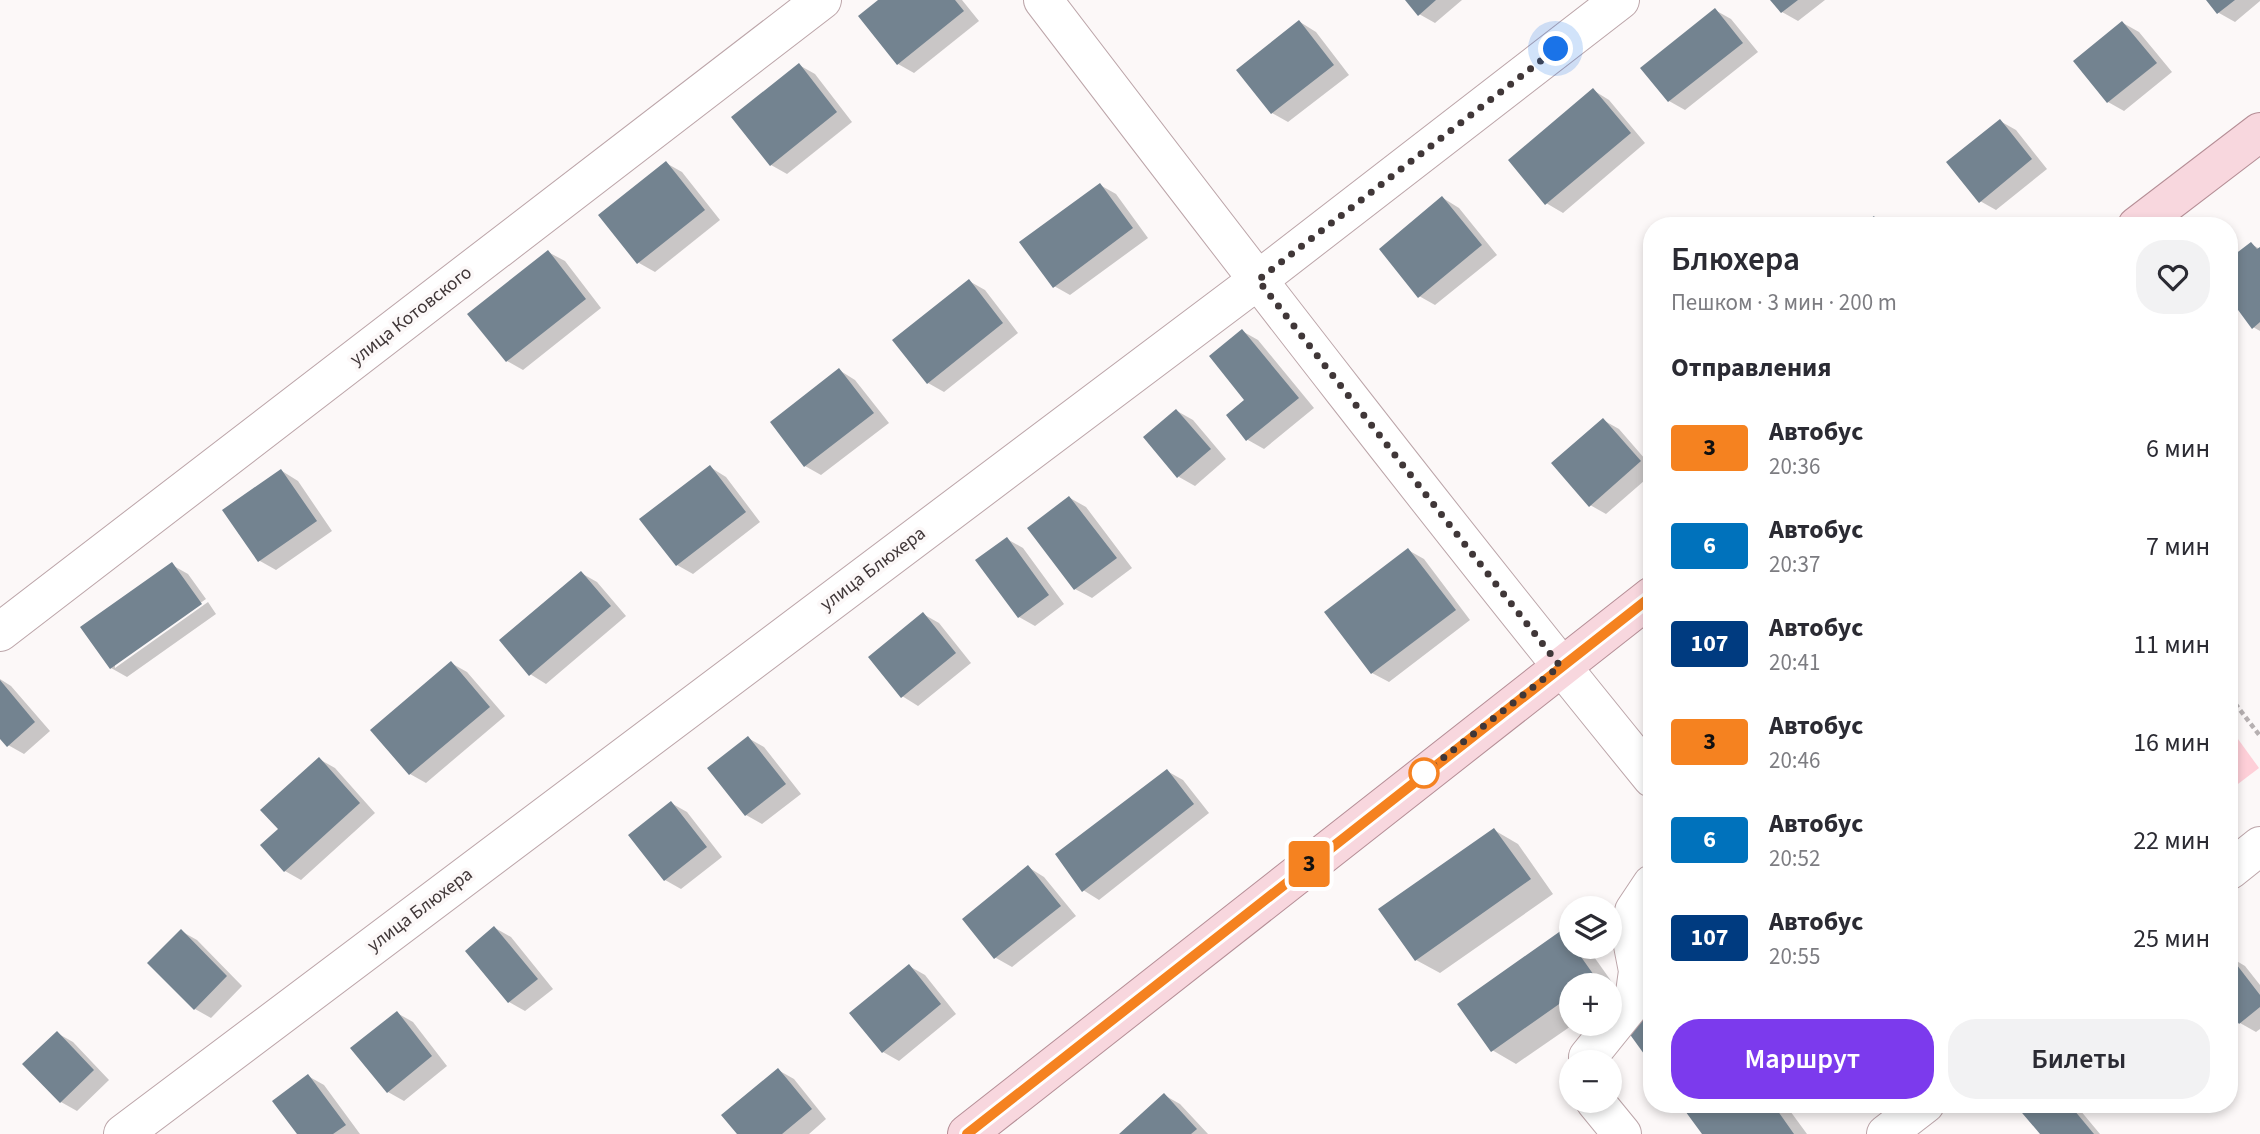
<!DOCTYPE html>
<html lang="ru">
<head>
<meta charset="utf-8">
<style>
  body { margin:0; font-family:"Source Sans 3",sans-serif; background:#f2f2f3; color:#2b2b33; height:100vh; display:flex; flex-direction:column; font-size:26px; white-space:nowrap }
  * { box-sizing:border-box; margin:0 }
  p { font-size:23px; color:#7c7c81 }
  .icon { flex:none; width:38px; height:38px; fill:none; stroke:currentColor; stroke-width:2; stroke-linecap:round; stroke-linejoin:round }
  .map { position:relative; flex:1; overflow:hidden }
  .side { position:absolute; left:1643px; top:217px; width:595px; height:896px; display:flex; flex-direction:column; background:#fff; border-radius:28px; box-shadow:0 4px 10px #0003 }
  .side>* { flex:none }
  .badge { padding:0 14px; border-radius:5px; font-size:24px; line-height:46px }
  .fabs { position:absolute; left:1559px; top:896px; display:grid; gap:14px }
  .fabs a { display:grid; place-items:center; width:63px; height:63px; border-radius:50%; background:#fff; box-shadow:0 4px 10px #0003; font-size:35px }
  .you { position:absolute; width:35px; height:35px; margin:-18px; border:5px solid #fff; border-radius:50%; background:#1a73e8; box-shadow:0 0 0 10px #1a73e833 }
  .map>.badge { position:absolute; translate:-50% -50%; box-shadow:0 0 0 4px #fff }
  h2 { padding:0 28px; font-size:26px; line-height:63px }
  .round { display:grid; place-items:center; flex:none; width:74px; height:74px; border-radius:28px; background:#f2f2f3 }
  .summary { display:flex; align-items:center; justify-content:space-between; height:119px; padding:0 28px }
  h1 { font-size:33px; font-weight:600; line-height:52px }
  .button { display:flex; gap:14px; margin-top:auto; padding:14px 28px }
  .button a { flex:1; height:80px; border-radius:28px; background:#7c3aed; color:#fff; font-size:28px; font-weight:600; line-height:80px; text-align:center }
  .button a+a { background:#f2f2f3; color:#2b2b33 }
  ul { padding:0; list-style:none }
  li { display:flex; align-items:center; gap:21px; height:98px; padding:0 28px }
  li div { flex:1 }
  li b { display:block; font-size:26px }
  li em { font-style:normal }
  li .badge { min-width:77px; font-weight:700; text-align:center }
  .map>svg:first-child { display:block }
  .green { fill:#fecfd8 }
  .shadow { fill:#0003 }
  .building { fill:#738390 }
  .lines { fill:none; stroke-linecap:round; stroke-linejoin:round }
  .minor-casing { stroke:#bca5a9; stroke-width:40 }
  .major-casing { stroke:#b58e96; stroke-width:40 }
  .path { stroke:#b6b0b1; stroke-width:4.5; stroke-dasharray:5 3.5; stroke-linecap:butt }
  .minor { stroke:#fff; stroke-width:38 }
  .major { stroke:#f8d7de; stroke-width:38 }
  .line-casing { stroke:#fff; stroke-width:16 }
  .line { stroke:#f58220; stroke-width:10 }
  .walk { stroke:#403738; stroke-width:7; stroke-dasharray:0 12.6 }
  .stop-dot { fill:#fff; stroke:#f58220; stroke-width:3.5 }
  .labels { text-anchor:middle; dominant-baseline:central; stroke-width:7; stroke-linejoin:round; paint-order:stroke }
  .street-label { font-size:19px; fill:#403738; stroke:#fcf8f8 }
</style>
</head>
<body>
<div class="map">
<svg width="2260" height="1134" viewBox="0 0 2260 1134">
  <rect width="100%" height="100%" fill="#fcf8f8"/>
  <path class="green" d="M2230,728L2259,768L2230,790Z"/>
  <path class="shadow" d="M881,0H962L979,21L914,73L898,64Z
    M1407,0H1462L1435,23L1419,14Z
    M1773,0H1825L1798,21L1782,12Z
    M2208,0H2260V1L2235,22L2219,13Z
    M1715,10L1731,19L1758,52L1685,110L1669,101Z
    M1300,22L1316,32L1349,75L1288,122L1272,113Z
    M2123,23L2139,32L2172,72L2124,111L2108,102Z
    M799,65L815,74L852,122L787,174L771,165Z
    M1593,90L1609,100L1645,143L1563,213L1546,203Z
    M2000,121L2016,130L2047,169L1996,210L1980,201Z
    M666,163L682,172L720,220L655,272L639,263Z
    M1100,185L1116,194L1148,238L1070,295L1054,286Z
    M1443,198L1459,208L1497,255L1435,305L1419,296Z
    M2251,244L2260,249V331L2253,327L2230,296V261Z
    M548,252L565,261L601,308L523,370L507,361Z
    M969,281L985,290L1018,333L944,392L928,383Z
    M1242,331L1258,340L1314,408L1264,449L1248,440L1228,416L1247,400Z
    M839,370L855,380L889,423L821,475L805,466Z
    M1177,411L1193,420L1226,459L1195,486L1179,477Z
    M1603,420L1619,429L1652,467V474L1606,514L1590,505Z
    M710,467L726,477L760,522L693,574L677,565Z
    M282,471L298,481L332,531L276,570L260,561L225,511Z
    M1070,498L1086,507L1132,568L1092,598L1075,589L1029,529Z
    M1007,539L1023,548L1064,604L1035,626L1019,617Z
    M1408,550L1424,559L1470,620L1389,682L1372,673L1326,612Z
    M172,565L188,574L206,599L115,663V668L208,602L216,614L127,677L111,668Z
    M581,573L597,582L626,616L546,684L530,674Z
    M923,614L939,623L971,663L918,706L902,696Z
    M451,663L467,672L505,716L426,783L410,774Z
    M0,679L11,686L50,731L24,754L8,745L0,736Z
    M748,738L764,747L801,794L762,824L746,815Z
    M319,759L335,768L375,813L301,880L285,871L281,829Z
    M1167,771L1183,780L1209,813L1099,900L1083,890Z
    M671,803L687,812L722,857L681,889L665,880Z
    M1494,830L1518,844L1553,894L1440,973L1416,960Z
    M1028,867L1044,877L1076,916L1012,967L996,958L965,919Z
    M495,928L511,937L553,989L525,1011L509,1002Z
    M181,931L197,940L242,986L211,1018L195,1009Z
    M1562,932L1572,938V947H1587L1619,992L1610,998V985H1572V1024H1574L1516,1064L1492,1050Z
    M2230,957L2245,966L2260,985V1029L2256,1032L2240,1023L2230,1009Z
    M909,966L925,975L956,1014L899,1061L883,1052Z
    M397,1013L413,1022L447,1066L404,1101L388,1092Z
    M57,1033L73,1042L109,1080L77,1111L61,1102L25,1064Z
    M778,1070L794,1079L826,1119L809,1134H739Z
    M308,1076L324,1085L360,1134H299Z
    M1164,1095L1180,1104L1208,1134H1122Z
    M1683,1104H1785L1807,1134H1704Z
    M2024,1104H2075L2100,1134H2042Z"/>
  <path class="building" d="M878,0H955L964,11L897,65L858,16Z
    M1405,0H1436L1418,16Z
    M1770,0H1798L1781,13Z
    M2206,0H2235L2217,14Z
    M1715,8L1743,43L1668,102L1640,68Z
    M1299,20L1334,65L1271,114L1236,70Z
    M2122,21L2157,63L2107,103L2073,61Z
    M799,63L837,112L770,166L731,117Z
    M1593,88L1631,133L1545,205L1508,160Z
    M2000,119L2032,159L1979,203L1946,162Z
    M666,161L705,210L637,264L598,215Z
    M1100,183L1133,228L1053,288L1019,242Z
    M1442,196L1482,245L1418,298L1379,249Z
    M1874,216L1880,226H1860Z
    M2251,242L2257,249L2260,247V322L2252,329L2230,299V258Z
    M548,250L586,299L506,362L467,314Z
    M969,279L1003,323L927,384L892,340Z
    M1242,329L1299,398L1246,441L1226,415L1244,400L1209,356Z
    M839,368L874,413L804,467L770,422Z
    M1176,409L1211,449L1177,478L1143,437Z
    M1603,418L1641,461L1589,507L1551,463Z
    M710,465L746,512L676,566L639,519Z
    M281,469L317,521L258,562L222,510Z
    M1069,496L1117,558L1074,590L1027,528Z
    M1007,537L1049,595L1018,618L975,560Z
    M1408,548L1456,610L1371,674L1324,612Z
    M172,562L202,604L110,669L80,627Z
    M581,571L611,606L529,676L499,640Z
    M923,612L956,653L901,698L868,657Z
    M451,661L490,707L409,775L370,730Z
    M0,680L35,722L7,747L0,739Z
    M748,736L786,784L745,816L707,768Z
    M319,757L360,803L284,872L260,845L278,829L260,810Z
    M1167,769L1194,804L1082,892L1055,854Z
    M671,801L707,847L664,881L628,835Z
    M1494,828L1531,879L1415,961L1378,909Z
    M1028,865L1061,906L994,959L962,919Z
    M494,926L538,979L508,1003L465,951Z
    M181,929L227,976L194,1010L147,963Z
    M1562,930L1572,947H1574L1596,978L1586,985H1572V995L1491,1052L1457,1004Z
    M2230,956L2260,995V1007L2239,1024L2230,1012Z
    M909,964L941,1004L882,1053L849,1013Z
    M397,1011L432,1056L387,1093L350,1048Z
    M1652,1011V1065L1626,1029Z
    M57,1031L94,1070L60,1103L22,1064Z
    M778,1068L812,1109L782,1134H737L721,1115Z
    M308,1074L346,1125L333,1134H297L272,1101Z
    M1164,1093L1197,1129L1191,1134H1119Z
    M1680,1104H1773L1794,1134H1702Z
    M2021,1104H2069L2094,1134H2040L2017,1107Z"/>
  <g class="lines">
    <defs>
      <path id="minor" d="M1043,0C1243,262 1444,523 1652,778
        M0,632L822,0
        M2230,870L2260,846
        M1588,1062V1057L1634,1000L1638,971L1631,935L1634,911L1652,884
        M1595,1101L1622,1134
        M123,1134L1258,280L1620,0
        M1886,1134L1925,1104"/>
      <path id="major" d="M2137,226L2260,132
        M967,1134L1652,596"/>
    </defs>
    <use href="#minor" class="minor-casing"/>
    <use href="#major" class="major-casing"/>
    <path class="path" d="M2230,697L2260,736"/>
    <use href="#minor" class="minor"/>
    <use href="#major" class="major"/>
  </g>
  <g class="lines">
    <defs>
      <path id="line" d="M967,1134L1652,596"/>
    </defs>
    <use href="#line" class="line-casing"/>
    <use href="#line" class="line"/>
    <path class="walk" d="M1424,773L1560,666L1258,280L1556,49"/>
  </g>
  <circle class="stop-dot" cx="1424" cy="773" r="14"/>
  <g class="labels">
    <g class="street-label">
      <text transform="translate(411 316) rotate(-38)">улица Котовского</text>
      <text transform="translate(873 569) rotate(-37)">улица Блюхера</text>
      <text transform="translate(420 910) rotate(-37)">улица Блюхера</text>
    </g>
  </g>
</svg>
<div class="fabs">
<a><svg class="icon" aria-label="layers" viewBox="0 0 24 24"><path d="M12 4l9 5-9 5-9-5zM3 14l9 5 9-5"/></svg></a>
<a>+</a>
<a>−</a>
</div>
<div class="you" style="left:1556px;top:49px"></div>
<b class="badge" style="left:1309px;top:864px;background:#f58220;color:#111">3</b>
<section class="side">
<div class="summary"><div><h1>Блюхера</h1><p>Пешком · 3 мин · 200 m</p></div><a class="round"><svg class="icon" aria-label="heart" viewBox="0 0 24 24"><path d="M12 20l-8-8c-3-5 5-10 8-4 3-6 11-1 8 4z"/></svg></a></div>
<h2>Отправления</h2>
<ul>
<li><span class="badge" style="background:#f58220;color:#111">3</span><div><b>Автобус</b><p>20:36</p></div><em>6 мин</em></li>
<li><span class="badge" style="background:#0072bc;color:#fff">6</span><div><b>Автобус</b><p>20:37</p></div><em>7 мин</em></li>
<li><span class="badge" style="background:#003b80;color:#fff">107</span><div><b>Автобус</b><p>20:41</p></div><em>11 мин</em></li>
<li><span class="badge" style="background:#f58220;color:#111">3</span><div><b>Автобус</b><p>20:46</p></div><em>16 мин</em></li>
<li><span class="badge" style="background:#0072bc;color:#fff">6</span><div><b>Автобус</b><p>20:52</p></div><em>22 мин</em></li>
<li><span class="badge" style="background:#003b80;color:#fff">107</span><div><b>Автобус</b><p>20:55</p></div><em>25 мин</em></li>
</ul>
<div class="button"><a>Маршрут</a><a>Билеты</a></div>
</section>
</div>
</body>
</html>
